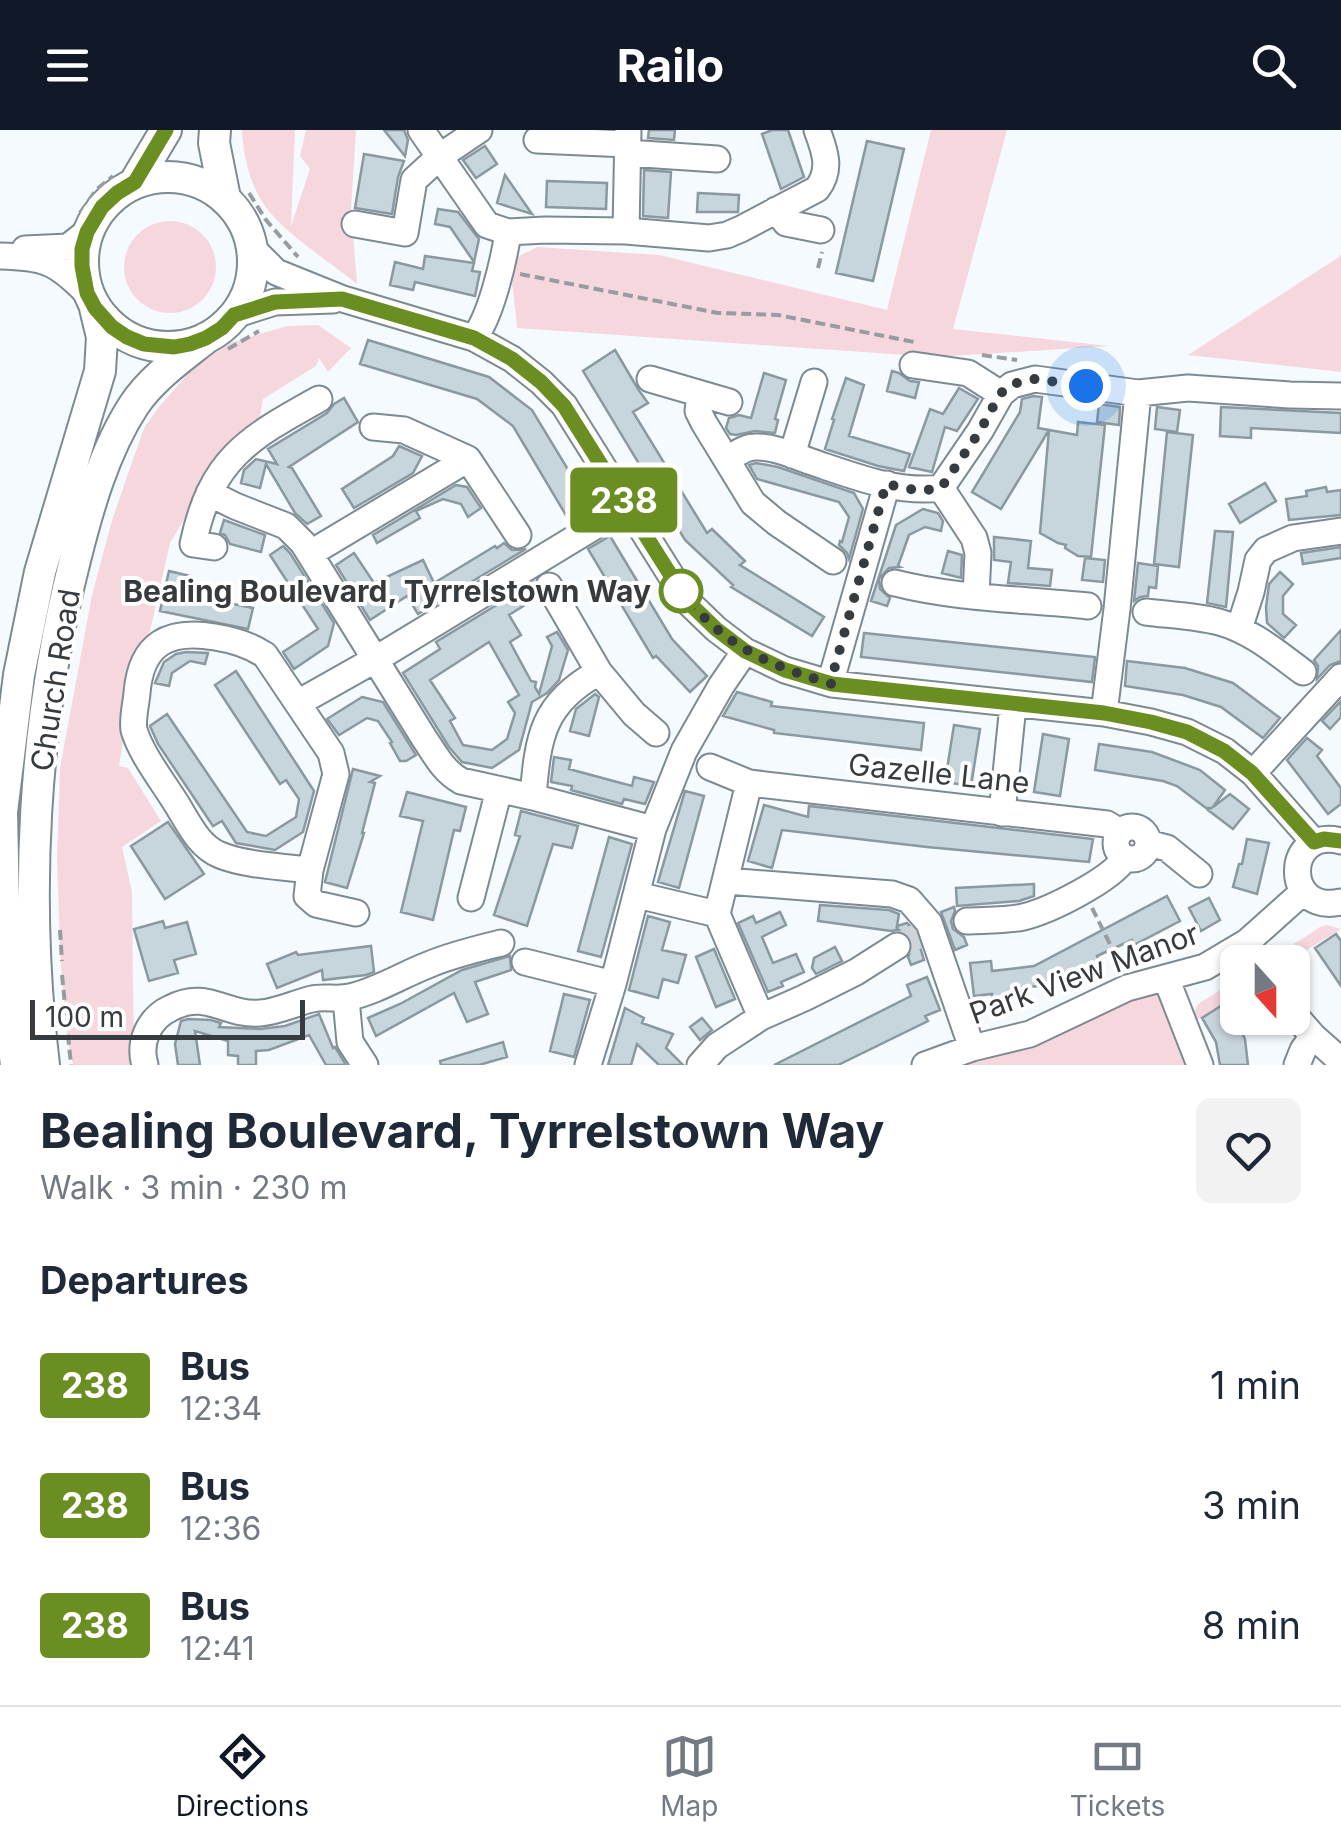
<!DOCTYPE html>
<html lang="en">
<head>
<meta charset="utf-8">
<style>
  body { margin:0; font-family:Inter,sans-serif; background:#f2f2f3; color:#1f2937; height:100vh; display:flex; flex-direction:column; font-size:38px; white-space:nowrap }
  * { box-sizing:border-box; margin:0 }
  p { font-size:32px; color:#747a83 }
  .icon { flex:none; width:55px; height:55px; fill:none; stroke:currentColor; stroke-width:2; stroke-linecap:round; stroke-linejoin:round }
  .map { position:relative; height:935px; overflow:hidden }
  .details { display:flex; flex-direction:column; background:#fff; flex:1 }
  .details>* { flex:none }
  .badge { padding:0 20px; border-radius:8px; font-size:35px; line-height:65px }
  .needle { width:65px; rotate:159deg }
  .controls { position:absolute; left:1220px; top:815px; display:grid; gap:20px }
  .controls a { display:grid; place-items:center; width:90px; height:90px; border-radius:15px; background:#fff; box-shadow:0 2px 8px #0004; font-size:50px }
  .scale { position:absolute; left:30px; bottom:25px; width:275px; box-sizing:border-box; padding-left:10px; border:5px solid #353b3e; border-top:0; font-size:28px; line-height:35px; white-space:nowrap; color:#353b3e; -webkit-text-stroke:8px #fff; paint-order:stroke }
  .you { position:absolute; width:50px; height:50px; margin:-25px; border:8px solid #fff; border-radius:50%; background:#1a73e8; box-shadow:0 0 0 15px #1a73e833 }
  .map>.badge { position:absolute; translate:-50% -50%; box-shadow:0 0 0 5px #fff }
  h2 { padding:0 40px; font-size:38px; line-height:90px }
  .round { display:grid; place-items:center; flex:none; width:105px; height:105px; border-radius:15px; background:#f2f2f3 }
  .overview { display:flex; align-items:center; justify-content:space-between; height:170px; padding:0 40px }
  h1 { font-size:48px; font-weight:700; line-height:75px }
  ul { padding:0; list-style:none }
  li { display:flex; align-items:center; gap:30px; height:120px; padding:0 40px }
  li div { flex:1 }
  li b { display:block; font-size:38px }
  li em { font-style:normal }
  li .badge { min-width:110px; font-weight:700; text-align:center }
  header { display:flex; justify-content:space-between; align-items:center; height:130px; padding:0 40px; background:#111827; color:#fff; font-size:45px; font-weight:700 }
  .dock { display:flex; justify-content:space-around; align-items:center; height:140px; border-top:2px solid #e0e1e3; background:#fff; font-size:28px; color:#747a83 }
  .dock a { display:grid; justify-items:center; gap:5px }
  .dock .selected { color:#111827 }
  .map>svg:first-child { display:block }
  .green { fill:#f7d7de }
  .building { fill:#c7d5dd; stroke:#8a989f; stroke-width:2.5; fill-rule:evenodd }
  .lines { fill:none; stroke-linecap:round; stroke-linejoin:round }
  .minor-tunnel { stroke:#ced4d7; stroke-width:25; stroke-dasharray:25 12; stroke-linecap:butt }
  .minor-casing { stroke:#7d8a92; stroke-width:29 }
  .major-casing { stroke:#7d8a92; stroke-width:34 }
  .path { stroke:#969c9f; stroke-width:4; stroke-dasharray:10 5; stroke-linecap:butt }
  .minor { stroke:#fff; stroke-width:25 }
  .major { stroke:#fff; stroke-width:30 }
  .line-casing { stroke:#fff; stroke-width:22 }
  .line { stroke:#6b8e23; stroke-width:15 }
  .walk { stroke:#353b3e; stroke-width:10; stroke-dasharray:0 18 }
  .stop-dot { fill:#fff; stroke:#6b8e23; stroke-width:5 }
  .labels { text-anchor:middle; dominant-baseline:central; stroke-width:8; stroke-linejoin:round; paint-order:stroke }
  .stop-label { font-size:30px; font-weight:bold; fill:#353b3e; stroke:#fff; text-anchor:end }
  .street-label { font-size:30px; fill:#353b3e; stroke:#fff }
</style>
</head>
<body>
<header><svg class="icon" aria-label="menu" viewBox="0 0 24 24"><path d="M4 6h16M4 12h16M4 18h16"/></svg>Railo<svg class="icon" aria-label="search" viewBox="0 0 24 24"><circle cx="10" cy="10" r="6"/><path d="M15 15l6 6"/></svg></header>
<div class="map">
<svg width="1341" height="935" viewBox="0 0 1341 935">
  <rect width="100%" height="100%" fill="#f4fafd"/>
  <path class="green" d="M242,0H295L291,96L310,39L300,26L306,0H356L351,79L357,154C330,132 284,103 265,76C250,55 243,25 242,0Z
    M931,0H1007L953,199L1109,216L935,227L517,198L510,131L537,117L659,125L887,180Z
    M124 137a46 46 0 1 1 92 0a46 46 0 1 1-92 0Z
    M1341,124V242L1188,225L1339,127Z
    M318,195L351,218L328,242L319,228L316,236L263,269L258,299L201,361L170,413L150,501L135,535L119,636L128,638L161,691L122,717L132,762L134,935H73L67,907L60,824L57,727L60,638L92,465L113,387L144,298L159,277L192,239L230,213L287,196Z
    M1327,795L1341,799L1305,821H1299L1294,814L1320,797Z
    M1237,849V865L1197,890L1194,882L1198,874Z
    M1155,863L1166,866L1195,935H959L1135,866Z"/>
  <path class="building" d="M384,0H404L408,10L405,26Z
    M649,0H675L674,10L648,8Z
    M772,0H788L804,47L781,59L762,4Z
    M867,11L904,19L873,151L836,143Z
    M485,16L497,34L476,48L463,30Z
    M364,24L404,31L398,47L392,84L355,78Z
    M644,40L671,42L668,88L643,86Z
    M505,45L532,84L497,73Z
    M547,51L607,53L606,79L546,77Z
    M698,63L739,65L738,82H697Z
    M438,79L458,82L479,109L474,132L450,97L435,94Z
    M425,126L474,133L472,141L480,142L475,166L415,152L413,160L390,155L395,132L423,139Z
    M368,210L489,247L532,280L592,379L570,392L513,296L477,269L360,234Z
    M615,220L638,259L648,273L633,282L707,403L712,399L745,431L740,435L824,487L812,506L731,457L733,455L685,410L583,241Z
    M892,241L899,243L910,251L919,252L915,268L887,261Z
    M764,243L786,250L775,289L778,290L775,303L755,301L736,305L730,304L726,298L729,288L739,285L751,288Z
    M846,248L864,255L849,306L910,324L904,341L878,336L825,319L834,290L832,289Z
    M959,258L978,269L957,301L945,297L932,342L909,337L930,279L943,284Z
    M1033,266L1042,267L1038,298L1077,305L1078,292L1105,295L1091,427L1078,426L1065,418L1066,415L1058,413L1040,403L1049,300L1001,379L972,362L1020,282L1022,269Z
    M344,268L358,292L289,337L292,338L321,386L307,394L295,383L266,334L260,358L241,353L244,340L256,329L277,334L268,319L327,283L334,274Z
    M1099,274L1120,277L1119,295L1097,292Z
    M1157,277L1180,280L1177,302L1155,299Z
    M1221,277L1341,283V303L1251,298V308L1220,306Z
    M1167,302L1193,305L1179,437L1154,434Z
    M399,316L422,326L413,343L354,378L342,359L393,326Z
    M756,333L778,337L854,363L863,379L849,429L847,423L839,415L840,411L842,412L849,387L839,372L757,349L749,335Z
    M1265,353L1276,371L1240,393L1229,374Z
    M456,355L467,357L481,378L468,387L461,374L443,369L416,381L420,388L377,413L373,405Z
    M1326,357L1327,362L1341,360V385L1289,390L1286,369L1307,366L1306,361Z
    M923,379L938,383L943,391L941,401L925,397L909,405L898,436L900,437L889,438L879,449L880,459L890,468L887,476L871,471L896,395Z
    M224,390L265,405L261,422L230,414L225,405L220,403Z
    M1215,401L1233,402L1226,477L1207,473Z
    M610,406L672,509L707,546L690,562L656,526L653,528L588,419Z
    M994,407L1031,411L1028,438L1052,440L1050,456L1008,453L1011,432L994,430Z
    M504,413L512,420L526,419L418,484L407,466L370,490L336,435L354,423L374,453L423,430L434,453L495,416L497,418Z
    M283,416L290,423L334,493L328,516L294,539L283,522L318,499L270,425Z
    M1341,417V428L1303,434L1301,423Z
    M948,421L962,425L961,448L942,443Z
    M1085,428L1105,430L1103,452L1082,450Z
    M1138,433L1158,436L1156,458L1149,457L1148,466L1140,467L1134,471Z
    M169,441L190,446L185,464L253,478L248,499L160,481Z
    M1280,442L1293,454L1283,466V484L1296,495L1284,508L1267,493L1266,477L1269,454Z
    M534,452L535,465L526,471L528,473L509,485L521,505L510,512L531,551L536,552L535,557L539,564L552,516L547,507L557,502L568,520L559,550L547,563L532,572L519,620L492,638L462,632L449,617L403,543L440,519L436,512ZM489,512L519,565L508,572L515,583L507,609L492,620L463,615L450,591L455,588L430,550Z
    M1341,500V531L1330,535L1317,549L1318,536L1314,530Z
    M864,503L1095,527L1092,552L861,527Z
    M186,522L208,523L205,534L190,531L172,543L169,556L155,553L164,532L176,524Z
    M1127,531L1185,538L1233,553L1280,588L1263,608L1221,577L1183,565L1125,556Z
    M236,541L314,661L303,702L275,720L236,713L222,691L213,696L158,614L150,596L167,584L247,702L266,706L296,687L299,669L286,650L280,654L215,555Z
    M737,562L772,572L771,576L924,593L921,620L774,603V600L723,586Z
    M595,564L599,567L589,606L570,601L576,579Z
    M362,567L383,572L416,625L406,631H400L390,613L392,612L378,591L367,588L339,605L327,589Z
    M1341,571V587L1330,599L1322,591Z
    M954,595L980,599L971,656L945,652Z
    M1043,604L1069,609L1060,666L1034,662Z
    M1307,608L1322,620L1317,626L1341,658V674L1328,684L1287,630Z
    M1099,614L1152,622L1200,640L1225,660L1213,677L1230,664L1249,679L1233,699L1208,680L1211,678H1206L1177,656L1163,651L1095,640Z
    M554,627L571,630L569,639L632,656L634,647L654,652L645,674L624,669L622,674L571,660L572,656L551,652Z
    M353,639L380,646L370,652L375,653L362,703H364L347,758L325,752Z
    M685,661L704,666L679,758L658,752Z
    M407,662L466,677L460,701L454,700L433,790L401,782L423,691L400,686Z
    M764,675L808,687L809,676L1093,709L1089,732L927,717L782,700L772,738L748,731Z
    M521,681L578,696L572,718L553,714L527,796L494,785L520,706L515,705Z
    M168,692L204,744L165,769L131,716Z
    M609,707L632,714L601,827L578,821Z
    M1247,709L1269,713L1257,764L1233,757L1239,734H1242Z
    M1034,754V766L1019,771L957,776L956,758Z
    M1167,766L1180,791L1134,815L1132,810L1097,826L1100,833L1062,853L1058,846L1040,856L1016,858V866L992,868V864L974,866L970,833L991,831L992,841L1034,836Z
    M1209,768L1220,790L1201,801L1189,778Z
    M820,775L889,780L899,784L897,796L907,793L915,801L924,830L911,835L908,827L913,816L911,808L905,802L898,800L897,796V800L891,801L818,791Z
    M954,777L955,781L951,791L953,799L964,807L967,815L955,820L941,782Z
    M780,782L786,795L762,807L773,833L796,824L804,842L781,852L783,856L768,862L738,793L753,786L756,793Z
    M648,786L670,792L662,820L686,825L678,853L663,849L658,868L629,860Z
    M163,791L165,798L187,792L196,824L174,830L178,843L149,851L134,799Z
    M1336,804L1341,811V856L1315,818Z
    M371,816L374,842L366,845L323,850L322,840L277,858L267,834L296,822L298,825Z
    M835,817L842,831L816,844L812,838L814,828Z
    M714,819L735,869L716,877L696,827Z
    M510,826L511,840L475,852L488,884L467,892L454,863L376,906L368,888L400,874L462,840Z
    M927,847L940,880L925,886L928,891L838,935H774L911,866L907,855Z
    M564,864L590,870L574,927L550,921Z
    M1227,872L1245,909L1248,935H1220L1216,912L1202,888Z
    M625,878L644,888L642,893L673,904L666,918L683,935H659L637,914L631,935H608Z
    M319,884L333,918L335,917L346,935H326L309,905L269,920L256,921V935H238V926L228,925V911L195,901L200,935H178L175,914L181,891L188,889L211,890L221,893L219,897L260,899L285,896Z
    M702,888L712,900L700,910L690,897Z
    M503,912L507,927L479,935H441L440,931Z"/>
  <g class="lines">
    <path class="minor-tunnel" d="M897,816L922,804"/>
    <defs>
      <path id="minor" d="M421,0L487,95L508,102L545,100L626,101L709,108L727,105L741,99L817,59C832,40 825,21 817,0
        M537,10L627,14
        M627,23L717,29
        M776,80L786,93L821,100
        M355,94L405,103L414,50L439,27L479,0
        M626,101L628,0
        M25,119L68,117L87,102
        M253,119L276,142L343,169L474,208L512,229L541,252L564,275L687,471L716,499L745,521L785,540L832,554L1104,583L1151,592L1187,602L1225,621L1253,643L1314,712
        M0,126C44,127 56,131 87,163
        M234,185L275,172L333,170
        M474,208C491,186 504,130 508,102
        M913,235L968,243L1001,264
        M650,249L729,272
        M700,264L698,281L704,293L753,373L777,393L833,431
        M373,297L404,300L468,329L518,405
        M792,325L814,252
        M727,330C735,325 744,317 755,317C772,316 793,325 809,331C851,345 897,364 941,358L980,301L1001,264L1012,255L1035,249L1138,263L1188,258L1290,265L1341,266
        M941,358L974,408L978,423L976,466
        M209,363L235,376L286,396L303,413L424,608C435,624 443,641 461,651L533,667L653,699
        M214,417L193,414C211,329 247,309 319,269
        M311,423L468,329
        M895,453C958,469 1024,469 1088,476
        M549,456L599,542L634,584L656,603
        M1146,482C1170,485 1196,486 1219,492C1252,501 1277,523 1303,542
        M1239,499L1251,462L1258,430L1266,420L1293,408L1341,401
        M832,554L834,540L887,354
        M298,573L376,529L628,376
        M1104,583L1117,479L1138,263
        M710,637L749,653L1107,694L1120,702
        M1253,643L1341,547
        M533,667C538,607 542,573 599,542
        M1002,683L1013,575
        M1116 713a16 16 0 1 1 32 0a16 16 0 1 1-32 0Z
        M1341,711C1284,696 1282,785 1341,772
        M1148,713L1167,718L1199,744
        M310,740C283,737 244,735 220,725C198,716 188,692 176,673C163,652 141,624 134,600C132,590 136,574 137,563C141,513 169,499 215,507C234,510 250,515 265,525L331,623L336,644L310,740L307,766L316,774L356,783
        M726,751L892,764L909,770L929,793L972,918
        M637,765L717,784
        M471,768L499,660
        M717,784L749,653
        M717,784L761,887
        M967,791C985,790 1005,791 1023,787C1049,781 1111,750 1125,728
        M525,832L613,854
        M1166,848L1200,935
        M346,869L350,912L365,935
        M1292,882L1313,906L1341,931
        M145,935C138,912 149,888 171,878C207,859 225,886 260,883C277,882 295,873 312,869C324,866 337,870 350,867C377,861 402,845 428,835C451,825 477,819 501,813
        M588,935L613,854L653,699L684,621L721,556L745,521
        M700,935L717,916L761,887L804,868L856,842L897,816
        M925,935L972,918L1030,904L1127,858L1205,837L1247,812L1303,762
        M1297,935L1303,920L1313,906"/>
      <path id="major" d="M215,0L214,13L225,68
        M83 132a85 85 0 1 1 170 0a85 85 0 1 1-170 0Z
        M135,52L166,0
        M16,935L10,886L4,778L2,682L19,545L40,442L100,241L102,207L95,178
        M44,935C24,767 33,594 75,430C88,378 104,321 134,275C152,248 181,228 206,208"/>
    </defs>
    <use href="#minor" class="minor-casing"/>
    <use href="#major" class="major-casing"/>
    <path class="path" d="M249,63L266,90L298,127
      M80,83L96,60L113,46
      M818,138L822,122
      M520,144L718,183L778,185L914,212
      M228,219L259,201
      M982,225L1017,230
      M1092,778L1121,836
      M60,800L62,831
      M62,845L71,935"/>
    <use href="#minor" class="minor"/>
    <use href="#major" class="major"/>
  </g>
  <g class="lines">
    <defs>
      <path id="line" d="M166,0L135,52L117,63L102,77L87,102L82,119V136L87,163L95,178L112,197L127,207L144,214L174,217L190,214L206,208L222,198L234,185L275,172L342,169L474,208L512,229L541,252L564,276L687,471L716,499L745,521L785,540L832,554L1104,583L1151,592L1187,602L1224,621L1252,643L1314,712L1324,709L1341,711"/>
    </defs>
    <use href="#line" class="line-casing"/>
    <use href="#line" class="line"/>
    <path class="walk" d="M681,461C688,473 697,481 707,490C743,525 785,540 832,554L834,540L886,354L919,361L941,358L980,301L1000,264L1012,254L1035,249L1086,256"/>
  </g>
  <circle class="stop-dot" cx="681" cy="461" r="20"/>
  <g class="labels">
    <g class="stop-label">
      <text x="651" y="461">Bealing Boulevard, Tyrrelstown Way</text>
    </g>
    <g class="street-label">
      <text transform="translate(55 550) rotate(-81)">Church Road</text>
      <text transform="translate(939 643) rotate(6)">Gazelle Lane</text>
      <text transform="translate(1084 843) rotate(-20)">Park View Manor</text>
    </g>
  </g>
</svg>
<div class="controls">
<a><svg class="needle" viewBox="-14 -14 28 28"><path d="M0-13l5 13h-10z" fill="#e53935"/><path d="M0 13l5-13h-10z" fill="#747a83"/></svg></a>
</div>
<div class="scale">100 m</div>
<div class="you" style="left:1086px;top:256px"></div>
<b class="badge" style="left:624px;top:370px;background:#6b8e23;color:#fff">238</b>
</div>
<section class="details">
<div class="overview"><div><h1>Bealing Boulevard, Tyrrelstown Way</h1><p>Walk · 3 min · 230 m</p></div><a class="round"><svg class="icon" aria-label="heart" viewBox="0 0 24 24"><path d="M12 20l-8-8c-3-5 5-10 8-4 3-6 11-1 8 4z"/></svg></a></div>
<h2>Departures</h2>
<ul>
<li><span class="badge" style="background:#6b8e23;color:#fff">238</span><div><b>Bus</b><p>12:34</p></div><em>1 min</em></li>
<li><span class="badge" style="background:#6b8e23;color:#fff">238</span><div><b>Bus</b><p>12:36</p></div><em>3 min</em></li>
<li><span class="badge" style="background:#6b8e23;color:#fff">238</span><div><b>Bus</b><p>12:41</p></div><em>8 min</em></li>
</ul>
</section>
<nav class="dock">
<a class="selected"><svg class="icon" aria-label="directions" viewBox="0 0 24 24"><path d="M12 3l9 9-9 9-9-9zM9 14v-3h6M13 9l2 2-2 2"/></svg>Directions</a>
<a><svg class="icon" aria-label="map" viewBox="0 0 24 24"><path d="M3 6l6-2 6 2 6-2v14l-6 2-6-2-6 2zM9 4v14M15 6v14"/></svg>Map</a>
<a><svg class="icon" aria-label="tickets" viewBox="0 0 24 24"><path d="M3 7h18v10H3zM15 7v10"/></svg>Tickets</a>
</nav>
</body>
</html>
